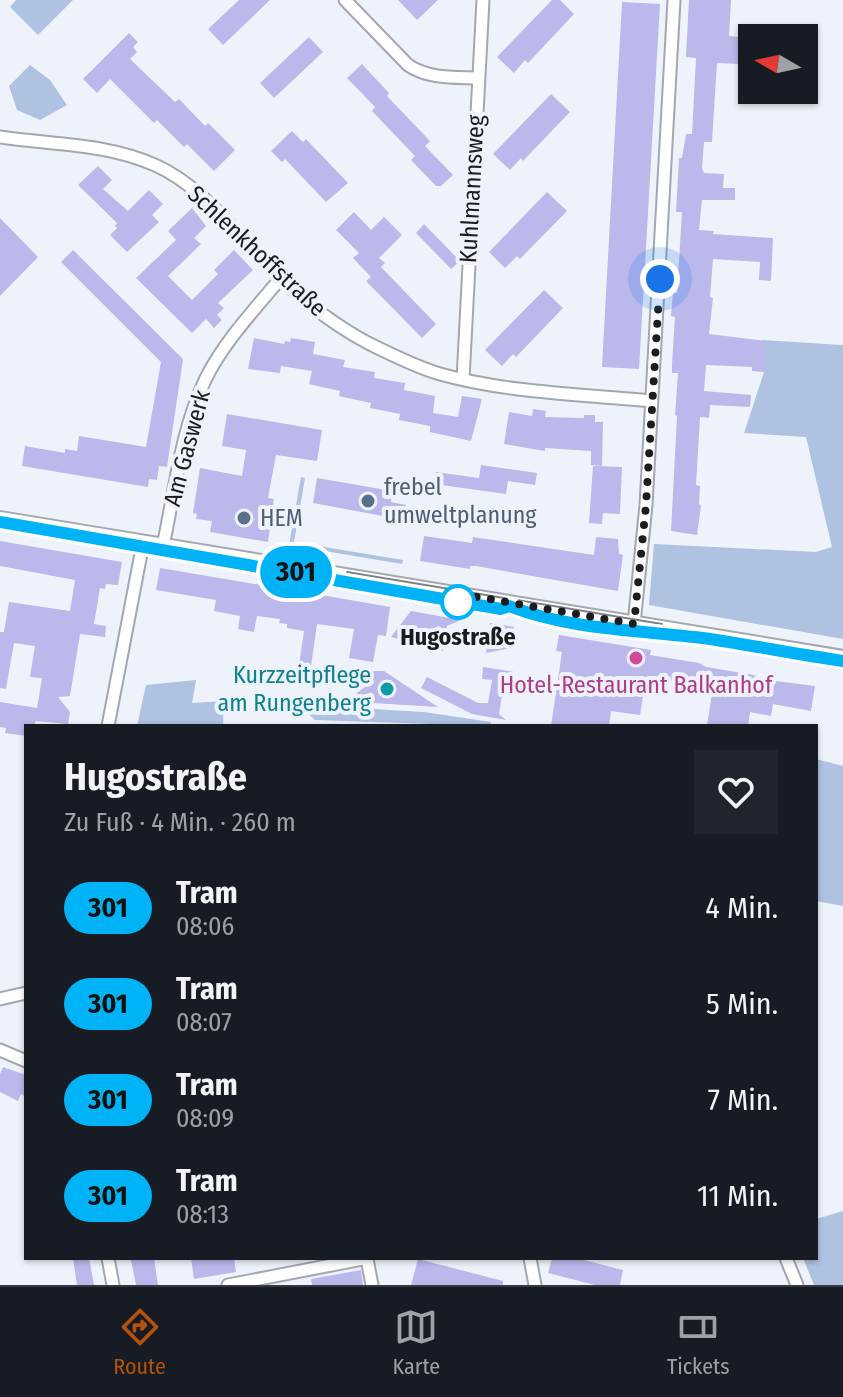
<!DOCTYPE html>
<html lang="de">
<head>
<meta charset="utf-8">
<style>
  body { margin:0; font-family:"Fira Sans Condensed",sans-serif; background:#20242c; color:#f1f3f6; height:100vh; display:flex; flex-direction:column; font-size:30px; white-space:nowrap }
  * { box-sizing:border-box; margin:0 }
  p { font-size:26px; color:#9ea1a6 }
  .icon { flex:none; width:44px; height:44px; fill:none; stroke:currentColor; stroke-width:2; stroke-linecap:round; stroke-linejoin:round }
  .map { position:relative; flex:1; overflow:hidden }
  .panel { position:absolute; left:24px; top:724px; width:794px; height:536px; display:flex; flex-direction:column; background:#171b24; border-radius:0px; box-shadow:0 2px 6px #0004 }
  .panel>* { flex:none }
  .badge { padding:0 16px; border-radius:26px; font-size:28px; line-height:52px }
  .needle { width:52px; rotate:279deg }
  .fabs { position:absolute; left:738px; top:24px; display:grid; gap:16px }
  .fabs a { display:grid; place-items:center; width:80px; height:80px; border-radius:0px; background:#171b24; box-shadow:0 2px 6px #0004; font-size:40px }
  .you { position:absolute; width:40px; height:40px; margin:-20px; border:6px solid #fff; border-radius:50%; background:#1a73e8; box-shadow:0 0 0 12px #1a73e833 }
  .map>.badge { position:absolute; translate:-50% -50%; box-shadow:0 0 0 4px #fff }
  .round { display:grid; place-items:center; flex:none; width:84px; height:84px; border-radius:0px; background:#20242c }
  .head { display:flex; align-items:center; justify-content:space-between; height:136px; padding:0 40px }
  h1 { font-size:38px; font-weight:700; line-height:60px }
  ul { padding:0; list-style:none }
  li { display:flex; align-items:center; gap:24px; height:96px; padding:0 40px }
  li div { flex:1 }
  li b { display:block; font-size:30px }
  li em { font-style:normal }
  li .badge { min-width:88px; font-weight:700; text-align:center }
  .tabs { display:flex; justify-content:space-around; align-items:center; height:112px; border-top:2px solid #363941; background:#171b24; font-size:22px; color:#9ea1a6 }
  .tabs a { display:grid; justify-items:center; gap:4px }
  .tabs .current { color:#b45309 }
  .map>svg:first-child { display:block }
  .green { fill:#afc2e2 }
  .building { fill:#bbb8ec }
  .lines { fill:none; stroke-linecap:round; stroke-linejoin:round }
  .minor-casing { stroke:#a3a7ae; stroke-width:15 }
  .secondary-casing { stroke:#a3a7ae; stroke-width:20 }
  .minor { stroke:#fff; stroke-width:11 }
  .secondary { stroke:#fff; stroke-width:16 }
  .tram { stroke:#7d8085; stroke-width:2 }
  .line-casing { stroke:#fff; stroke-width:18 }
  .line { stroke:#00b2f6; stroke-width:12 }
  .walk { stroke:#1b1c1f; stroke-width:8; stroke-dasharray:0 14.4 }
  .service-dot { fill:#5c6f8a; stroke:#eef3fb; stroke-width:3 }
  .stop-dot { fill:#fff; stroke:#00b2f6; stroke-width:4 }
  .hotel-dot { fill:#d1479c; stroke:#eef3fb; stroke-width:3 }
  .culture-dot { fill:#0f9aa8; stroke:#eef3fb; stroke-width:3 }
  .labels { text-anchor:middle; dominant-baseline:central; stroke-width:8; stroke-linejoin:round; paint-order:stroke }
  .street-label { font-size:24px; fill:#1b1c1f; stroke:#eef3fb }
  .service-label { font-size:24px; fill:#4e5e75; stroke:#eef3fb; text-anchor:start }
  .stop-label { font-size:24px; font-weight:bold; fill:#1b1c1f; stroke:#eef3fb }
  .culture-label { font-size:24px; fill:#0d838f; stroke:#eef3fb; text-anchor:end }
  .hotel-label { font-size:24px; fill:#b23c85; stroke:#eef3fb }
</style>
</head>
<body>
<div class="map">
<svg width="843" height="1285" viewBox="0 0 843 1285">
  <rect width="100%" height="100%" fill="#eef3fb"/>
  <path class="green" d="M16,0H73L38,35L10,7Z
    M30,65L50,80L67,105L40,120L17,110L9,86Z
    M762,340L843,345V639L649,605L654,544L816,552L832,547L806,437L744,433L764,372Z
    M301,477L305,478L294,542L403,560L402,564L289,545Z
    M196,680L192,703L224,701L223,726H137L146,685Z
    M339,707L424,712L491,722V726L315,720L306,712Z
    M816,759L843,766V906L816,901Z
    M843,1211V1285H814L803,1258H816V1219Z"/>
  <path class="building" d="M239,0H270L223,45L208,29Z
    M398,0H438L417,20Z
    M552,0H560L574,14L528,63L525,60L514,73L497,57Z
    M689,0H731L729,36L742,37L740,64L717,63L712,142H704L702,168L704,173L724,174L723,188H735V200H702L699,230L714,231L713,234L773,238L771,281L759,280L760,262L713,259L710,297L713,298L709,334L766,341L764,372L752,371V367L706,365L704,391L751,395L750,407L710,405L709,418L700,417L696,485L700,486L699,504L701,506L697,535L671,531L677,416L675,415L678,373H672V364L675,317L671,316L673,292L677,293L682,212H676L679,158H682L686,134H692L696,58L686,57Z
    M622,2L660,4L639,369L602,367Z
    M129,33L138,42L133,47L137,52L130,59L175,102L179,99L205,126L208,123L235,150L214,171L187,144L184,147L157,120L154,123L110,79L97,93L83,79Z
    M309,37L323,52L274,98L260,83Z
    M362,64L389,93L387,96L430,141L425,146L453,175L441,186H436L411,160L415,156L372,111L375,107L347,78Z
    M551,94L570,112L523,161L521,158L510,170L493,154Z
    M292,131L303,142L306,139L348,183L326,202L285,159L282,162L271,151Z
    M98,166L112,180L103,189L128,211L149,190L163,204L152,215L159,222L127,252L110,235L117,228L115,226L117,223L78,185Z
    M547,192L567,211L520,259L517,256L505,268L489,252Z
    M192,208L206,226L194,238L201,244L168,276L192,300L218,274L214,270L234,250L253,270L218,303L224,308L217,315L222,320L214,328L206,319L192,333L136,278L176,240L168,231Z
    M354,212L371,230L384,217L402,235L379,258L385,263L381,267L436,324L422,338L366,281L371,277L353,258L359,253L336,230Z
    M0,218L38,257L0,296Z
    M424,224L460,261L451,269L416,233Z
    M73,250L183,359L167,467L159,466L157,480L149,479L148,487L22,466L25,446L65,453V449L77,451L79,436L146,447L161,362L61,262Z
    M544,290L563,308L516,357L513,354L502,366L485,350Z
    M254,338L284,344L285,341L290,342L291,338L315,342L313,354L345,360L343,367L375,372L374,378L405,383L404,390L435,396L433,413L458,417L462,396L482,399L471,441L430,432V426L399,420L400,414L370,408L371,403L339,396L340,391L309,384L312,371L281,366L280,373L248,369Z
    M533,409L546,411L545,417L584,418V415H595V422H603L602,466L591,465V451L545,448V451L504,444L509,412L532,416Z
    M227,414L322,430L317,461L276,455L268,498L274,499L268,542L210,532L212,521L196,519L197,514L193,513L200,468L242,476L246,450L222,446Z
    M481,465L537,473L535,485L508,481L506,494L434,484L436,472L479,478Z
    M593,466L622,467L620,514L603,513L602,524L589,523Z
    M317,478L392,491L391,502L406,505L404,520L313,503Z
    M424,536L472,543L473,537L594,555L596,537L618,539L619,554L623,555L618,591L476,566H470V569L420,561Z
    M0,541L122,562L118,585L106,584L105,589L100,588L94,624L106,626L105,637L80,634L70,696L58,697L70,712L68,724L35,721V726H26V736L5,733L6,728L0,727V702L37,708L42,678L30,677L35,646L14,643L6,689L0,688V632H4L9,602L70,611L75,580L0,566Z
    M160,568L273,587V590L310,596V593L390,607L386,636L378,635L373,662L349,658L354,629L317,624L311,666L299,665L304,631L287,628V624L279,623L280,619L257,616L254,632L238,629L240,616L214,611L216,600L156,590Z
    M411,611L433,615L461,620L447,626L443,651L412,646V643L391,637Z
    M490,623L514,627L511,648L486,653Z
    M559,635L651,650L650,655L699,663L706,667L754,675L760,679L815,686L811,711L773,704L771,716L750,712L748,726H707L713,687L646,677L640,715L611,711L609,726H551L562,652L556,651Z
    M483,667L514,672L512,683L505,682L503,688L499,714L506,720L472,714L421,688L427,677L478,703H488L492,680L482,679Z
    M370,671H384L438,707L356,702L357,693L369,684Z
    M3,1067L26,1075V1097L21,1094L18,1101L0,1092V1074Z
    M73,1258H89L94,1285H77Z
    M154,1258L158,1285H136L131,1260Z
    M191,1258H234L236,1272L194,1279Z
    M552,1258H576L623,1270L620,1285H595L548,1273Z
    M418,1259L503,1281V1285H411Z
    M361,1270L363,1285H312L311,1279Z"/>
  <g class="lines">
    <defs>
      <path id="minor" d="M345,0L408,65C428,79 454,77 478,78
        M0,137C53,145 105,143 155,165C207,188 239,240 280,278C306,303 336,326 368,343C390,354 416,367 440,374C508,393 581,394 651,401
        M463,379L483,0
        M163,546C175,491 181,429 206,378C224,342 254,310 280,279
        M634,624L646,505L674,0
        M108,726L143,543
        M0,999L26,993
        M0,1050L26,1061
        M108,1258L113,1285
        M530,1258L535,1285
        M786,1258L797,1285
        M367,1259L372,1285
        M228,1285L368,1258"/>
      <path id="secondary" d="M0,520C281,565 562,611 843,659"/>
    </defs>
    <use href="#minor" class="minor-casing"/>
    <use href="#secondary" class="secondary-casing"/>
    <use href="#minor" class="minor"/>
    <use href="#secondary" class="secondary"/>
    <path class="tram" d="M0,522L501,609L509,606C570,630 639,630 703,638C750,645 796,654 843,661
      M347,572L662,624"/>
  </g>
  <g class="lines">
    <defs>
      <path id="line" d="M0,522L501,609L509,606C570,630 639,630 703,638C750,645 796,654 843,661"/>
    </defs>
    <use href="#line" class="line-casing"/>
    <use href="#line" class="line"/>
    <path class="walk" d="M458,602L448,592L634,624L646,505L660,279"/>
  </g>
  <g class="service-dot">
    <circle cx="368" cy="501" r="8"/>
    <circle cx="244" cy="518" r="8"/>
  </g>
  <circle class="stop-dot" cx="458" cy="602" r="16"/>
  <circle class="hotel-dot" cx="636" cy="658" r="8"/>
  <circle class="culture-dot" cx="387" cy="689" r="8"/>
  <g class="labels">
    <g class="street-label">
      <text transform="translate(472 189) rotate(-87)">Kuhlmannsweg</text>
      <text transform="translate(257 251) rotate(43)">Schlenkhoffstraße</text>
      <text transform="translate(187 448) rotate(-75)">Am Gaswerk</text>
    </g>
    <g class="service-label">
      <text x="384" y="487">frebel<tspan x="384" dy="28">umweltplanung</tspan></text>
      <text x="260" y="518">HEM</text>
    </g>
    <g class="stop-label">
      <text x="458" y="637">Hugostraße</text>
    </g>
    <g class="culture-label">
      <text x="371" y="675">Kurzzeitpflege<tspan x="371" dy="28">am Rungenberg</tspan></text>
    </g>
    <g class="hotel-label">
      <text x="636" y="685">Hotel-Restaurant Balkanhof</text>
    </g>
  </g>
</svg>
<div class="fabs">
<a><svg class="needle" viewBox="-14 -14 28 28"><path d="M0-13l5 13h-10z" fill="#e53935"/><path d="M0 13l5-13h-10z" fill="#9ea1a6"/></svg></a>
</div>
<div class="you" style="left:660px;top:279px"></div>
<b class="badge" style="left:296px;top:572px;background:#00b2f6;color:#111">301</b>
<section class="panel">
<div class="head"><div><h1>Hugostraße</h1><p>Zu Fuß · 4 Min. · 260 m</p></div><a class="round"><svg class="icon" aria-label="heart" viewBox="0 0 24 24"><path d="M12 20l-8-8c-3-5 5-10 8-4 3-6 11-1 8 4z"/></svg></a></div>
<ul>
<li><span class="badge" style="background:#00b2f6;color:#111">301</span><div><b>Tram</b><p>08:06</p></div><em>4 Min.</em></li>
<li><span class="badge" style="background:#00b2f6;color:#111">301</span><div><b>Tram</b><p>08:07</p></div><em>5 Min.</em></li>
<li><span class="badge" style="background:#00b2f6;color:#111">301</span><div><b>Tram</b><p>08:09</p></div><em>7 Min.</em></li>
<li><span class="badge" style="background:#00b2f6;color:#111">301</span><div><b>Tram</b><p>08:13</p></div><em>11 Min.</em></li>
</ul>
</section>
</div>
<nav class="tabs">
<a class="current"><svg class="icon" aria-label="directions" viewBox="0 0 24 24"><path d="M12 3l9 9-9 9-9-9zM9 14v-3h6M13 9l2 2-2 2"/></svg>Route</a>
<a><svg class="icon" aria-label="map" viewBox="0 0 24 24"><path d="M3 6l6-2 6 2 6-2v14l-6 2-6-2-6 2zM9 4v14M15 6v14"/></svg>Karte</a>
<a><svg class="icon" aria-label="tickets" viewBox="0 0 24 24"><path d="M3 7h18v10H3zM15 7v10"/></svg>Tickets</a>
</nav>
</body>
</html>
